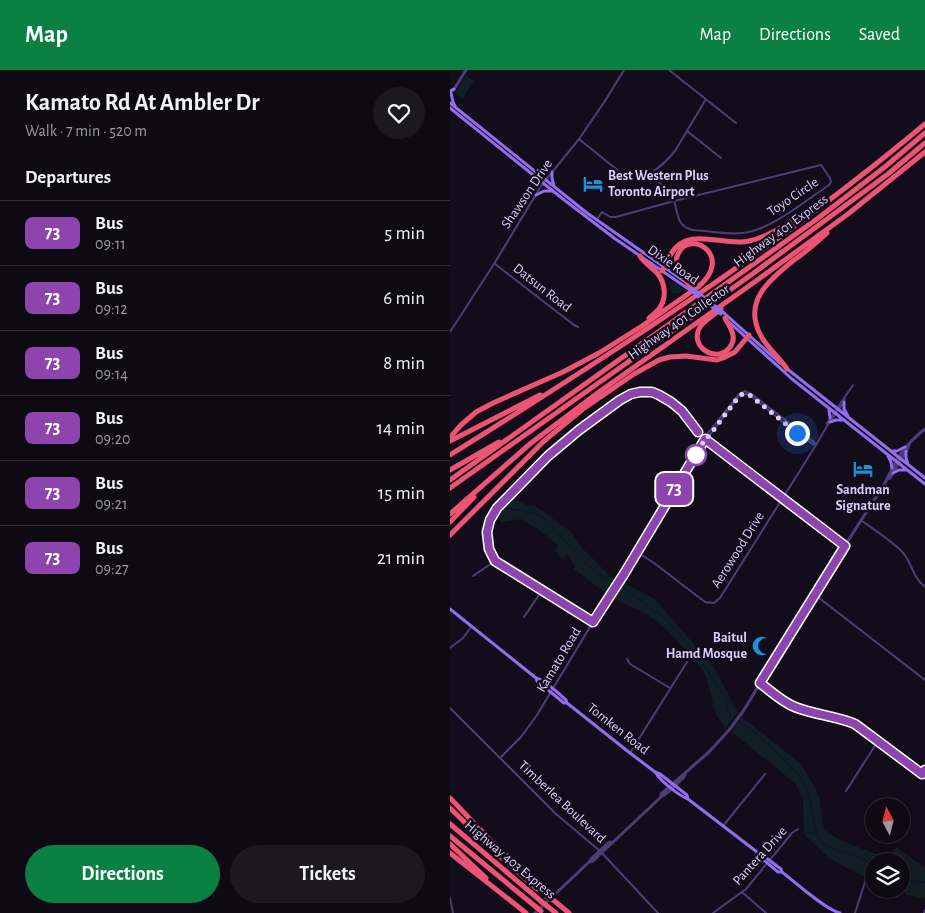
<!DOCTYPE html>
<html lang="en">
<head>
<meta charset="utf-8">
<style>
  body { margin:0; font-family:"Alegreya Sans",sans-serif; background:#1c1822; color:#f1f3f6; height:100vh; display:flex; flex-direction:column; font-size:19px; white-space:nowrap }
  * { box-sizing:border-box; margin:0 }
  p { font-size:16px; color:#9b9aa0 }
  .icon { flex:none; width:28px; height:28px; fill:none; stroke:currentColor; stroke-width:2; stroke-linecap:round; stroke-linejoin:round }
  .map { position:relative; flex:1; overflow:hidden }
  .side { display:flex; flex-direction:column; background:#0e0a14; width:450px }
  .side>* { flex:none }
  .badge { padding:0 10px; border-radius:8px; font-size:18px; line-height:32px }
  .needle { width:32px; rotate:353deg }
  .fabs { position:absolute; left:415px; top:728px; display:grid; gap:10px }
  .fabs a { display:grid; place-items:center; width:45px; height:45px; border-radius:50%; background:#0e0a14; box-shadow:0 2px 12px #0003,0 0 0 1px #2e2b34; font-size:25px }
  .you { position:absolute; width:25px; height:25px; margin:-12px; border:4px solid #fff; border-radius:50%; background:#1a73e8; box-shadow:0 0 0 8px #1a73e833 }
  .map>.badge { position:absolute; translate:-50% -50%; box-shadow:0 0 0 2px #fff }
  h2 { padding:0 25px; font-size:19px; line-height:45px }
  .round { display:grid; place-items:center; flex:none; width:52px; height:52px; border-radius:26px; background:#1c1822 }
  .head { display:flex; align-items:center; justify-content:space-between; height:85px; padding:0 25px }
  h1 { font-size:24px; font-weight:700; line-height:38px }
  .primary-button { display:flex; gap:10px; margin-top:auto; padding:10px 25px }
  .primary-button a { flex:1; height:58px; border-radius:30px; background:#0b8043; color:#fff; font-size:20px; font-weight:700; line-height:58px; text-align:center }
  .primary-button a+a { background:#1c1822; color:#f1f3f6 }
  ul { padding:0; list-style:none }
  li { display:flex; align-items:center; gap:15px; height:65px; padding:0 25px; border-top:1px solid #2e2b34 }
  li div { flex:1 }
  li b { display:block; font-size:19px }
  li em { font-style:normal }
  li .badge { min-width:55px; font-weight:700; text-align:center }
  header { display:flex; align-items:center; gap:30px; box-sizing:border-box; height:70px; padding:0 25px; background:#0b8043; color:#fff }
  header strong { font-size:24px }
  nav { display:flex; gap:28px; margin-inline-start:auto; font-size:18px }
  main { display:flex; flex:1; min-height:0 }
  .map>svg:first-child { display:block }
  .green { fill:#111f24 }
  .lines { fill:none; stroke-linecap:round; stroke-linejoin:round }
  .stream { stroke:#0d1134; stroke-width:1 }
  .minor { stroke:#4e3d75; stroke-width:2 }
  .tertiary { stroke:#4e3d75; stroke-width:3 }
  .secondary { stroke:#936def; stroke-width:3 }
  .motorway { stroke:#ed5474; stroke-width:5 }
  .secondary-bridge { stroke:#936def; stroke-width:3 }
  .motorway-bridge { stroke:#ed5474; stroke-width:5 }
  .line-casing { stroke:#fff; stroke-width:11 }
  .line { stroke:#8e44ad; stroke-width:8 }
  .walk { stroke:#ddccfa; stroke-width:5; stroke-dasharray:0 9 }
  .stop-dot { fill:#fff; stroke:#8e44ad; stroke-width:2.5 }
  .labels { text-anchor:middle; dominant-baseline:central; stroke-width:5; stroke-linejoin:round; paint-order:stroke }
  .poi-label { font-size:14px; font-weight:bold; fill:#ddccfa; stroke:#130d1b; text-anchor:start }
  .street-label { font-size:14px; fill:#ddccfa; stroke:#130d1b }
</style>
</head>
<body>
<header>
<strong>Map</strong>
<nav><a>Map</a><a>Directions</a><a>Saved</a></nav>
</header>
<main>
<section class="side">
<div class="head"><div><h1>Kamato Rd At Ambler Dr</h1><p>Walk · 7 min · 520 m</p></div><a class="round"><svg class="icon" aria-label="heart" viewBox="0 0 24 24"><path d="M12 20l-8-8c-3-5 5-10 8-4 3-6 11-1 8 4z"/></svg></a></div>
<h2>Departures</h2>
<ul>
<li><span class="badge" style="background:#8e44ad;color:#fff">73</span><div><b>Bus</b><p>09:11</p></div><em>5 min</em></li>
<li><span class="badge" style="background:#8e44ad;color:#fff">73</span><div><b>Bus</b><p>09:12</p></div><em>6 min</em></li>
<li><span class="badge" style="background:#8e44ad;color:#fff">73</span><div><b>Bus</b><p>09:14</p></div><em>8 min</em></li>
<li><span class="badge" style="background:#8e44ad;color:#fff">73</span><div><b>Bus</b><p>09:20</p></div><em>14 min</em></li>
<li><span class="badge" style="background:#8e44ad;color:#fff">73</span><div><b>Bus</b><p>09:21</p></div><em>15 min</em></li>
<li><span class="badge" style="background:#8e44ad;color:#fff">73</span><div><b>Bus</b><p>09:27</p></div><em>21 min</em></li>
</ul>
<div class="primary-button"><a>Directions</a><a>Tickets</a></div>
</section>
<div class="map">
<svg width="475" height="843" viewBox="0 0 475 843">
  <rect width="100%" height="100%" fill="#130d1b"/>
  <path class="green" d="M16,5L24,11L12,29L5,23Z
    M219,211C224,212 230,216 232,220C230,224 226,224 222,223Z
    M61,427L78,436L84,435L121,462L134,480L161,507L165,509L156,523L124,499L125,496L117,484L113,490L105,481L108,475L89,460L71,449L51,452L47,446Z
    M172,512L206,530L264,598L288,642L276,658L266,645L255,603L219,562L197,544L162,528Z
    M292,647L352,695L369,725L374,760L390,770L438,789L446,777L475,798V828L456,825L451,819V791H424V808L415,807L380,789L354,764L353,730L346,714L282,662Z"/>
  <g class="lines">
    <path class="stream" d="M56,438L84,443L95,449L134,492L149,504L164,512
      M169,515L216,549L241,577L275,627L280,645L282,647
      M290,652L306,663L352,708L359,726L365,756L370,770L374,774L386,780L400,784L424,794
      M355,762L367,764
      M451,806C459,810 466,813 475,812"/>
    <path class="minor" d="M219,0L286,53
      M237,61L271,88
      M129,69L176,107C193,115 215,93 225,81L256,29
      M147,149L152,142L160,147H166L224,131L371,95L380,108L381,112L379,115C355,131 321,160 293,163C276,165 259,161 243,160C228,157 228,146 225,134C224,131 223,127 222,124L204,108L200,103
      M45,194L124,255L128,257
      M0,262L44,194L91,116L129,69L155,31L174,0
      M377,356L394,332L395,327
      M257,367L260,365L289,326L296,324L301,326L337,355L364,375
      M411,450C424,460 444,472 454,484C463,496 462,506 475,517
      M187,482L204,493L255,532L264,533L270,528L366,375L377,356V353C386,340 394,328 403,315
      M23,506L45,491
      M364,524L475,610
      M74,547L91,522
      M143,552L45,491C38,479 34,465 39,451C44,439 54,430 63,422C84,399 105,378 129,359C138,353 148,347 157,340C164,335 169,330 176,326C184,323 193,321 202,323C227,327 238,353 255,369L395,476
      M0,578L13,568L21,557
      M177,589L180,594L220,618
      M310,613C321,622 332,632 345,637C365,645 386,646 405,654L475,706
      M0,638L106,744L150,781L208,843
      M180,683L237,592
      M50,688L71,667L87,645L143,552L151,542L258,363L289,324L295,321L303,325L364,372L366,375
      M472,704L475,700
      M396,721L428,671
      M273,756L315,704
      M292,822L316,843
      M0,828L3,843
      M263,843L296,819L342,763L348,759
      M405,843L415,812
      M474,843L475,840"/>
    <path class="tertiary" d="M3,21L16,0
      M437,409L440,408L458,378L459,375
      M211,727V724L259,682L280,659L294,640L364,524L435,413C446,390 454,375 475,359
      M139,792L143,791L211,727C220,722 227,714 234,707L235,704
      M85,843L139,792L141,789L158,773L161,772"/>
    <path class="secondary" d="M0,21L4,19
      M1,23L3,32L5,36
      M0,33L137,143L234,211
      M0,38L113,129L164,168L240,220
      M102,102V108L104,116
      M86,125L94,121H102
      M274,243L331,294
      M279,252L342,309L475,414
      M336,298L475,408
      M394,332V339L398,346
      M379,340L380,348
      M380,352L386,350H394
      M442,381H447L455,377
      M456,381V388L458,394
      M438,386L441,392L442,398
      M443,403L449,400H457
      M0,539L86,608C95,610 108,623 116,630L117,633L180,683L205,702L210,704L237,725L238,729
      M86,608L87,611L114,633H117
      M206,703C210,711 230,726 238,729L307,782L310,783L331,799L332,802C346,813 376,840 390,843
      M307,783L308,785L328,802H332"/>
    <path class="motorway" d="M190,186C194,193 202,197 207,203C216,213 217,230 208,240C205,243 202,246 199,248
      M212,201C214,195 217,189 221,184C237,155 274,177 299,171C321,166 342,151 360,139L368,137
      M271,239C264,245 255,250 250,257C238,276 267,295 280,277C283,273 284,267 282,262C281,257 277,253 275,248
      M337,299C328,285 316,278 309,262C294,229 321,209 344,190C356,182 366,173 377,163
      M1,366L11,355L26,342L43,333L113,302L149,283L192,256L248,217C285,186 240,158 228,184C225,190 226,197 230,203C233,208 238,213 242,218
      M0,371L90,325
      M0,385C163,283 327,178 475,54
      M0,400L49,372
      M0,410L367,149L436,96L475,63
      M0,418L301,205L438,104L475,73
      M0,444L81,373L149,322L306,211L398,144L475,82
      M0,452L24,427
      M0,465L94,371L133,339L184,304L209,290L220,287L236,286L267,290L273,288L285,282L299,265
      M0,728L41,771L99,825
      M0,738L41,778L87,819
      M0,754L92,832
      M0,766L86,837
      M0,774L36,808
      M0,783L76,843
      M102,829L119,843
      M97,836L106,843"/>
    <path class="secondary-bridge" d="M242,218L274,243
      M240,220L271,244"/>
    <path class="motorway-bridge" d="M97,827L102,829
      M92,832L97,836
      M86,837L91,841"/>
  </g>
  <g class="lines">
    <defs>
      <path id="line" d="M248,362L232,341L221,332L209,325L202,322H190L181,324L170,330L129,360L98,386L47,438L40,450L37,462L39,479L45,491L143,552L174,504L255,369L395,476L310,613C322,622 332,632 345,637C365,645 386,646 405,654L472,704L475,700"/>
    </defs>
    <use href="#line" class="line-casing"/>
    <use href="#line" class="line"/>
    <path class="walk" d="M246,385L245,387L255,369L260,365L289,326C293,323 297,323 301,326L347,363"/>
  </g>
  <defs>
    <symbol id="hotel-bare" viewBox="-9 -9 18 18"><path d="M-6-4.5h1.5V1H6V5H4.5V3h-9V5H-6ZM-4 0a1.8 1.8 0 1 1 3.6 0ZM.5 0V-2.5h3Q6-2.5 6 0Z" fill="#1793da" stroke="#130d1b" stroke-width="2.5" paint-order="stroke"/></symbol>
    <symbol id="mosque-bare" viewBox="-9 -9 18 18"><path d="M3.5-4.9A6 6 0 1 0 3.5 4.9A5 5 0 1 1 3.5-4.9Z" fill="#1793da" stroke="#130d1b" stroke-width="2.5" paint-order="stroke"/></symbol>
  </defs>
  <g fill-rule="evenodd">
    <use href="#hotel-bare" x="129" y="100" width="28" height="28"/>
    <use href="#hotel-bare" x="399" y="385" width="28" height="28"/>
    <use href="#mosque-bare" x="298" y="562" width="28" height="28"/>
  </g>
  <circle class="stop-dot" cx="246" cy="385" r="10"/>
  <g class="labels">
    <g class="poi-label">
      <text x="158" y="106">Best Western Plus<tspan x="158" dy="16">Toronto Airport</tspan></text>
      <text x="413" y="420" text-anchor="middle">Sandman<tspan x="413" dy="16">Signature</tspan></text>
      <text x="297" y="568" text-anchor="end">Baitul<tspan x="297" dy="16">Hamd Mosque</tspan></text>
    </g>
    <g class="street-label">
      <text transform="translate(77 124) rotate(-56)">Shawson Drive</text>
      <text transform="translate(343 127) rotate(-34)">Toyo Circle</text>
      <text transform="translate(331 161) rotate(-36)">Highway 401 Express</text>
      <text transform="translate(223 195) rotate(35)">Dixie Road</text>
      <text transform="translate(92 218) rotate(38)">Datsun Road</text>
      <text transform="translate(229 252) rotate(-35)">Highway 401 Collector</text>
      <text transform="translate(288 480) rotate(-58)">Aerowood Drive</text>
      <text transform="translate(109 590) rotate(-59)">Kamato Road</text>
      <text transform="translate(168 659) rotate(38)">Tomken Road</text>
      <text transform="translate(112 732) rotate(43)">Timberlea Boulevard</text>
      <text transform="translate(310 786) rotate(-48)">Pantera Drive</text>
      <text transform="translate(60 790) rotate(40)">Highway 403 Express</text>
    </g>
  </g>
</svg>
<div class="fabs">
<a><svg class="needle" viewBox="-14 -14 28 28"><path d="M0-13l5 13h-10z" fill="#e53935"/><path d="M0 13l5-13h-10z" fill="#9b9aa0"/></svg></a>
<a><svg class="icon" aria-label="layers" viewBox="0 0 24 24"><path d="M12 4l9 5-9 5-9-5zM3 14l9 5 9-5"/></svg></a>
</div>
<div class="you" style="left:347px;top:363px"></div>
<b class="badge" style="left:224px;top:419px;background:#8e44ad;color:#fff">73</b>
</div>
</main>
</body>
</html>
